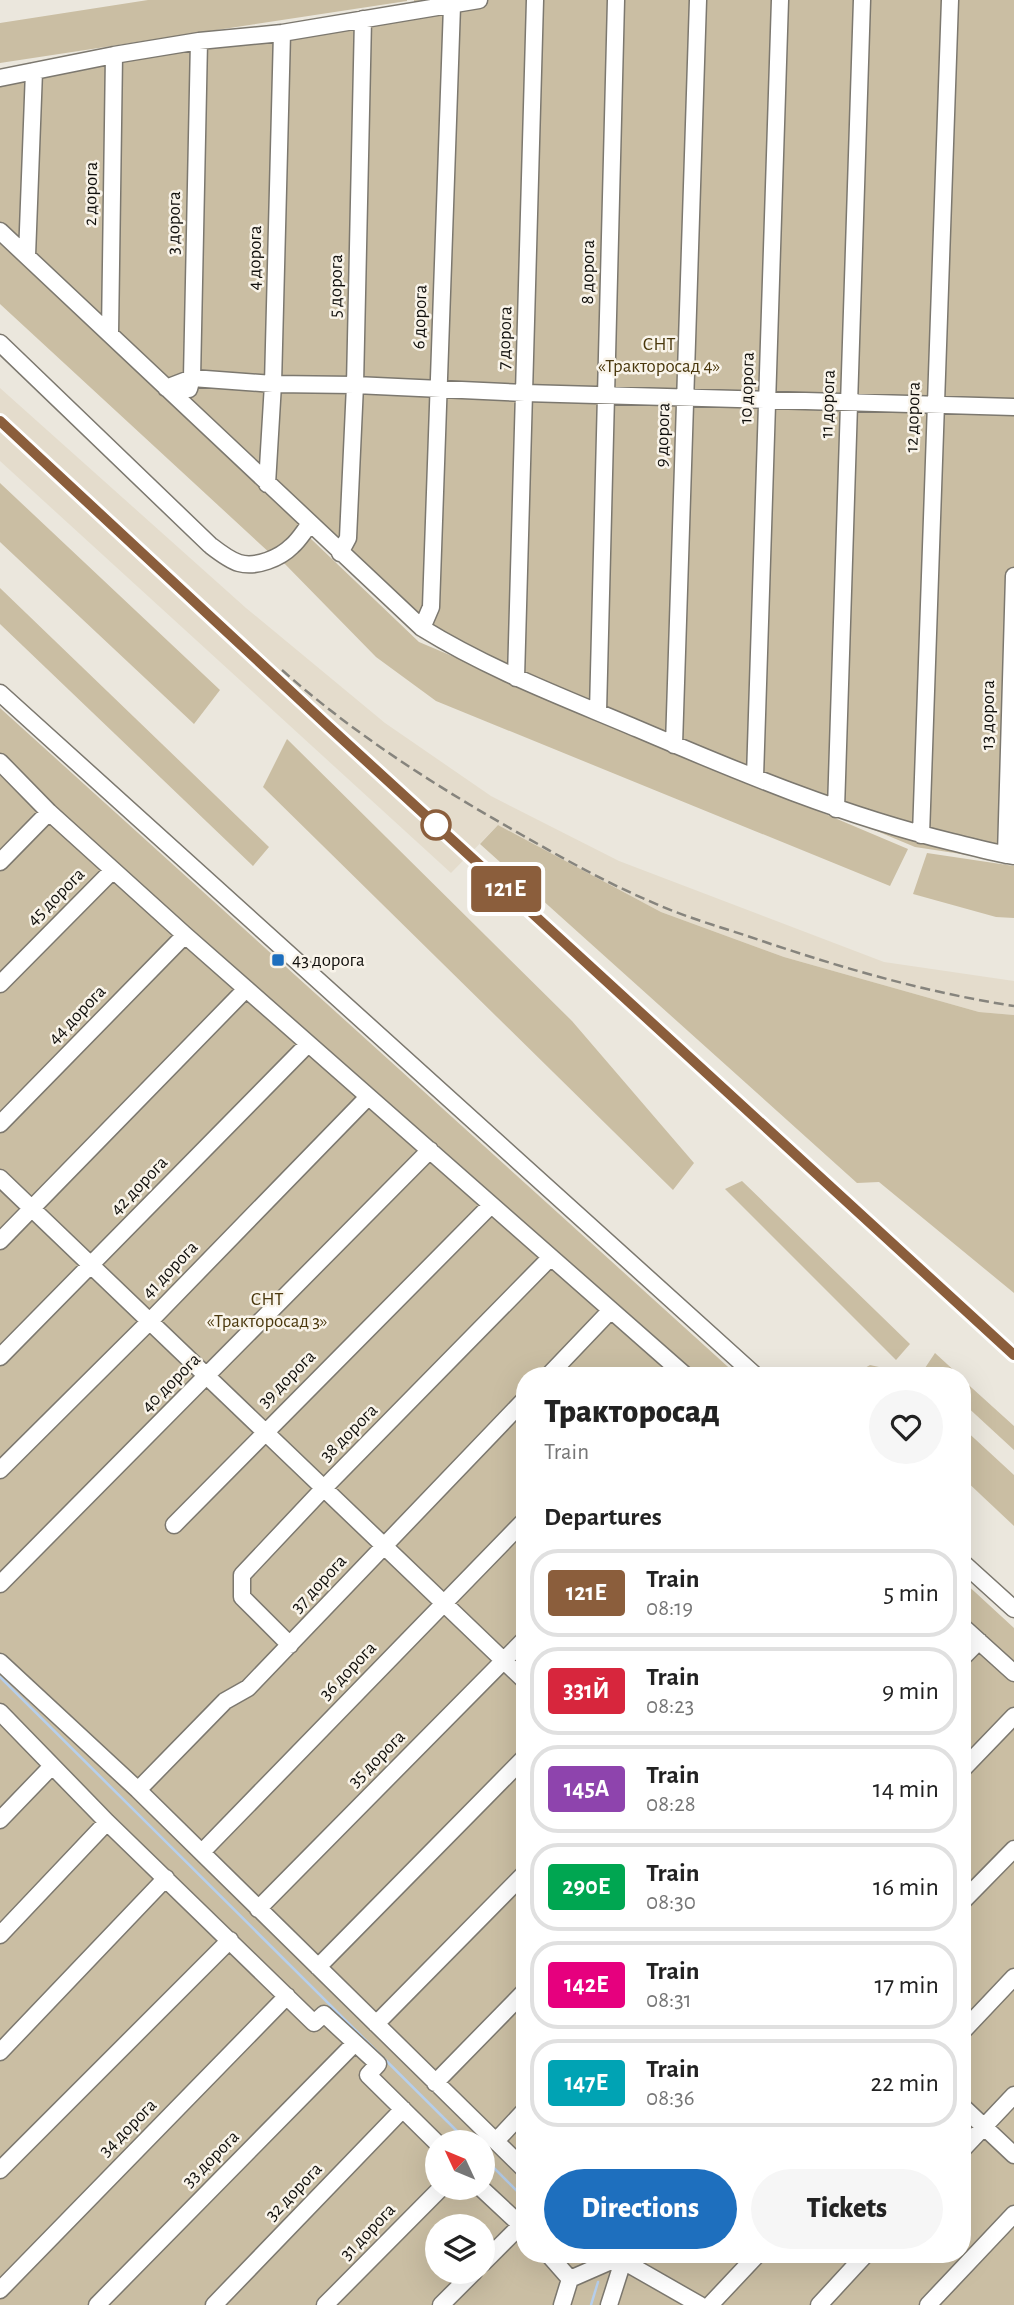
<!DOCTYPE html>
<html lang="en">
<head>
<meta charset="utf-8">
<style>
  body { margin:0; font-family:"Alegreya Sans",sans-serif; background:#f6f6f6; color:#222; height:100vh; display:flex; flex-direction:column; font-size:26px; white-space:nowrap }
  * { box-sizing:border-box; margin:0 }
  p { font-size:23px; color:#767676 }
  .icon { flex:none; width:38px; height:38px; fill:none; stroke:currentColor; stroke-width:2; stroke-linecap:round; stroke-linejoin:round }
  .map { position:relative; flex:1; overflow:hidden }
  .drawer { position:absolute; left:516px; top:1367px; width:455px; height:896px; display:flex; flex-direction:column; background:#fff; border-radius:28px; box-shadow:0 7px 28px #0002 }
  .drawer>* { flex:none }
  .badge { padding:0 14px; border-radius:5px; font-size:24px; line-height:46px }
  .needle { width:46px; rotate:314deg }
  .controls { position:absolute; left:425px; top:2130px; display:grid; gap:14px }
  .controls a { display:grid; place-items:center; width:70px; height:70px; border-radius:50%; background:#fff; box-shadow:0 7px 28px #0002; font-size:35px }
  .map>.badge { position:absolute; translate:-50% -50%; box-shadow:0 0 0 4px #fff }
  h2 { padding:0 28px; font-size:26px; line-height:63px }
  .round { display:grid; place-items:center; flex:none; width:74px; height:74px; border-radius:37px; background:#f6f6f6 }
  .headline { display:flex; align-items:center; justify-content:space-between; height:119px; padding:0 28px }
  h1 { font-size:33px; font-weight:800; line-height:52px }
  .primary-button { display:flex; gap:14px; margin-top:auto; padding:14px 28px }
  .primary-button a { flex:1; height:80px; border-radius:42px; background:#1e6fbe; color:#fff; font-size:28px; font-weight:800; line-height:80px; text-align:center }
  .primary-button a+a { background:#f6f6f6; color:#222 }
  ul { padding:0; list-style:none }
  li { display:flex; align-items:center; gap:21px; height:88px; margin:0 14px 10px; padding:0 14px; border:4px solid #e0e0e0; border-radius:28px }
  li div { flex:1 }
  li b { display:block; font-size:26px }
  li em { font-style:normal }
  li .badge { min-width:77px; font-weight:700; text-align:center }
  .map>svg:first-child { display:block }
  .built { fill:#e4dccc }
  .green { fill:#cabea3; fill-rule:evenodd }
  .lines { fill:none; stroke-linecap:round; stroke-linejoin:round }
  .stream { stroke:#b6cfec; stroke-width:2.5 }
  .minor-casing { stroke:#7c786f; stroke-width:19 }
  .minor { stroke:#fff; stroke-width:16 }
  .rail { stroke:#86847d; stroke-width:2.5; stroke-dasharray:10 5; stroke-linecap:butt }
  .line-casing { stroke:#fff; stroke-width:16 }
  .line { stroke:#8b5e3c; stroke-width:10 }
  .stop-dot { fill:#fff; stroke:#8b5e3c; stroke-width:3.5 }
  .poi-dot { fill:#1e6fbe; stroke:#f9f4ea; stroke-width:2.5 }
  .labels { text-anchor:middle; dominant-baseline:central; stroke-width:5; stroke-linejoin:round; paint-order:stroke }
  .street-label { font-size:19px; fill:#100f0c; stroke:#f9f4ea }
  .park-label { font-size:19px; fill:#4a380d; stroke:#f9f4ea }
  .poi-label { font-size:19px; fill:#100f0c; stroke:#f9f4ea; text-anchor:start }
</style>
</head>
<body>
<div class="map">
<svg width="1014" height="2305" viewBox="0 0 1014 2305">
  <rect width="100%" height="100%" fill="#ebe7dd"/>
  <path class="built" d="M0,388L246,608L385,723L491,796L619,861L884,962L1014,981V1015L979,1012L784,957L661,912L498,825L451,873L0,461Z"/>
  <path class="green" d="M148,0H407V1L0,63V23Z
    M414,0H1014V862L915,847L507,677L420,636L0,234V72L414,5Z
    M0,238L302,526L272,555L0,304Z
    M0,483L220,690L194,724L0,542Z
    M310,538L419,642L908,849L890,886L436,701L376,657L282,561Z
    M0,588L269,847L253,866L0,624Z
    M0,708L737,1375L525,1376V2254H962L963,1581L1014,1628V2305H0ZM438,2142H483V2188H438ZM438,2226H483V2272H438Z
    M287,739L572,1021L694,1163L673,1190L263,787Z
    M498,825L661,912L784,957L979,1012L1014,1015V1293L879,1182L857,1183L480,844Z
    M927,853L1014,866V918L996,917L913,894Z
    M742,1181L910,1344L896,1360L725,1189Z
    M935,1353L959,1375H933L925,1368Z
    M870,1365L906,1373L909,1375H853Z
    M962,1379L1014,1426V1450L963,1403Z
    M962,1427L1014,1475V1526L963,1478Z"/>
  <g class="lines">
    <path class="stream" d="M0,1677L468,2142
      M483,2157L525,2199
      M580,2254L584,2257
      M591,2305L598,2282"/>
    <defs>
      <path id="minor" d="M0,78L114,55L199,41L282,33L479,0
        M0,231L422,628C490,670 565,698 638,729C741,773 844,816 952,842C973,847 993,853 1014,856
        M27,256L34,71
        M110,334L114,55
        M0,343L210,545C219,552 229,560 239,563C256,568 280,558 292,546C299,540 304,531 310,524
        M166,388L192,378L273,384L355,385L525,393L1014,407
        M189,389L192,378L199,41
        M267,484L273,384L282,33
        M340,553L348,538L355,385L363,19
        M422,628L431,607L452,6
        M516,678L535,0
        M0,693L756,1376
        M598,712L616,0
        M674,745L698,0
        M0,762L49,812L185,935L686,1376
        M755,777L780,0
        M836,809L862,0
        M921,835L950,0
        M1006,855L1014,576
        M0,862L49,812
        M0,984L113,870
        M0,1124L185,935
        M0,1178L525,1681
        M0,1241L246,989
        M0,1357L308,1044
        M548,1376L611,1310
        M0,1470L150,1321L368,1097
        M174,1525L491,1205
        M962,1562L1014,1609
        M0,1584L430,1150
        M962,1626L1014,1673
        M290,1645L242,1597V1575L323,1489L550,1258
        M962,1658L979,1641
        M0,1662L138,1790L525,2170
        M0,1712L107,1822L314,2023L324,2014L378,2064L368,2075L438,2144
        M962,1770L1014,1716
        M138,1790L225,1701L248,1688L525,1399
        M0,1820L52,1766
        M202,1852L525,1520
        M962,1902L1014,1849
        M258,1909L525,1639
        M0,1935L107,1822
        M318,1967L525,1757
        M376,2024L525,1873
        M962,2032L1014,1977
        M0,2052L166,1878
        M435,2083L525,1991
        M962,2106L1014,2155
        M496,2141L525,2110
        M962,2150L1014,2095
        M0,2170L230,1940
        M481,2188L525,2229
        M548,2254L570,2279
        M623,2261L700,2305
        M483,2263L521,2225
        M570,2279L618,2258L622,2254
        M0,2290L287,1996
        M97,2305L355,2043
        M214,2305L403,2109
        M325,2305L441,2188
        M441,2305L474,2272
        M562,2305L570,2279
        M609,2305L623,2261L613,2254
        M710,2305L758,2254
        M819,2305L866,2254
        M928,2305L1014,2214"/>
    </defs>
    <use href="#minor" class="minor-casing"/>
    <use href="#minor" class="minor"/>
    <path class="rail" d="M0,421L309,708L1014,1355
      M282,670C355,735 437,787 522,835C571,863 620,890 673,911C704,923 737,932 768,943C849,970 930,993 1014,1006"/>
  </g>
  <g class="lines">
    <defs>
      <path id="line" d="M0,421L327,725L1014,1355"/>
    </defs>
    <use href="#line" class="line-casing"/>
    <use href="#line" class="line"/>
  </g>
  <circle class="stop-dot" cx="436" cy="825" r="14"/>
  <rect class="poi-dot" x="271" y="953" width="14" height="14" rx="3.5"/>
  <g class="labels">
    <g class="street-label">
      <text transform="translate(91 194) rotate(-89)">2 дорога</text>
      <text transform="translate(174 223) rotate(-89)">3 дорога</text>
      <text transform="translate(255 258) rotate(-89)">4 дорога</text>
      <text transform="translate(588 272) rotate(-89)">8 дорога</text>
      <text transform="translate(336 286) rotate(-89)">5 дорога</text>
      <text transform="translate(420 317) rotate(-88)">6 дорога</text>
      <text transform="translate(505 338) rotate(-88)">7 дорога</text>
      <text transform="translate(747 388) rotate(-88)">10 дорога</text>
      <text transform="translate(828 404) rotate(-88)">11 дорога</text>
      <text transform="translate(913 417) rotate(-88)">12 дорога</text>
      <text transform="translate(663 435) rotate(-88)">9 дорога</text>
      <text transform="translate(988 715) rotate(-89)">13 дорога</text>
      <text transform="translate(56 897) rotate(-45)">45 дорога</text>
      <text transform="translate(77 1015) rotate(-46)">44 дорога</text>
      <text transform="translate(139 1186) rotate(-46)">42 дорога</text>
      <text transform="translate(170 1270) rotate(-46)">41 дорога</text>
      <text transform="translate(287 1379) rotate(-45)">39 дорога</text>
      <text transform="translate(171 1383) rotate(-45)">40 дорога</text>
      <text transform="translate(349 1433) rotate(-45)">38 дорога</text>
      <text transform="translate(319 1584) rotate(-47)">37 дорога</text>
      <text transform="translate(348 1671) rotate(-46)">36 дорога</text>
      <text transform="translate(377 1759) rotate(-45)">35 дорога</text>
      <text transform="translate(128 2128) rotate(-45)">34 дорога</text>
      <text transform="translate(211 2159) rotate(-45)">33 дорога</text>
      <text transform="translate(294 2192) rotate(-46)">32 дорога</text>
      <text transform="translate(368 2232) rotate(-46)">31 дорога</text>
    </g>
    <g class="park-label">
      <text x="659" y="344">СНТ<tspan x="659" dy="22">«Тракторосад 4»</tspan></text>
      <text x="267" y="1299">СНТ<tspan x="267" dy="22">«Тракторосад 3»</tspan></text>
    </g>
    <g class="poi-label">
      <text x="292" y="960">43 дорога</text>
    </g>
  </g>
</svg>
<div class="controls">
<a><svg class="needle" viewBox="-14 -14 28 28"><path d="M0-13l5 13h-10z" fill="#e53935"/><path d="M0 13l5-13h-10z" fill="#767676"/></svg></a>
<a><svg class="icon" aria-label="layers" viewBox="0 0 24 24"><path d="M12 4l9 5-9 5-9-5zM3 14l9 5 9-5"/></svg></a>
</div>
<b class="badge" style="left:506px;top:889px;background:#8b5e3c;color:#fff">121Е</b>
<section class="drawer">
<div class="headline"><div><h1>Тракторосад</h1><p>Train</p></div><a class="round"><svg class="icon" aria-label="heart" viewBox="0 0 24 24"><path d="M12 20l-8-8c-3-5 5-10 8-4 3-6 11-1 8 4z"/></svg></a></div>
<h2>Departures</h2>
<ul>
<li><span class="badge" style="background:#8b5e3c;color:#fff">121Е</span><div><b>Train</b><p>08:19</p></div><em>5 min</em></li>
<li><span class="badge" style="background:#d7263d;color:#fff">331Й</span><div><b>Train</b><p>08:23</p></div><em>9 min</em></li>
<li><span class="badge" style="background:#8e44ad;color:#fff">145А</span><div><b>Train</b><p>08:28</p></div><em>14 min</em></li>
<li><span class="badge" style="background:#00a651;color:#fff">290Е</span><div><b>Train</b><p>08:30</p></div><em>16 min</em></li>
<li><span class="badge" style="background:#e6007e;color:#fff">142Е</span><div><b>Train</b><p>08:31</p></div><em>17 min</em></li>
<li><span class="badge" style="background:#00a3b4;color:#fff">147Е</span><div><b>Train</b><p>08:36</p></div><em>22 min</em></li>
</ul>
<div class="primary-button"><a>Directions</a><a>Tickets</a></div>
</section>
</div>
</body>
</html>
